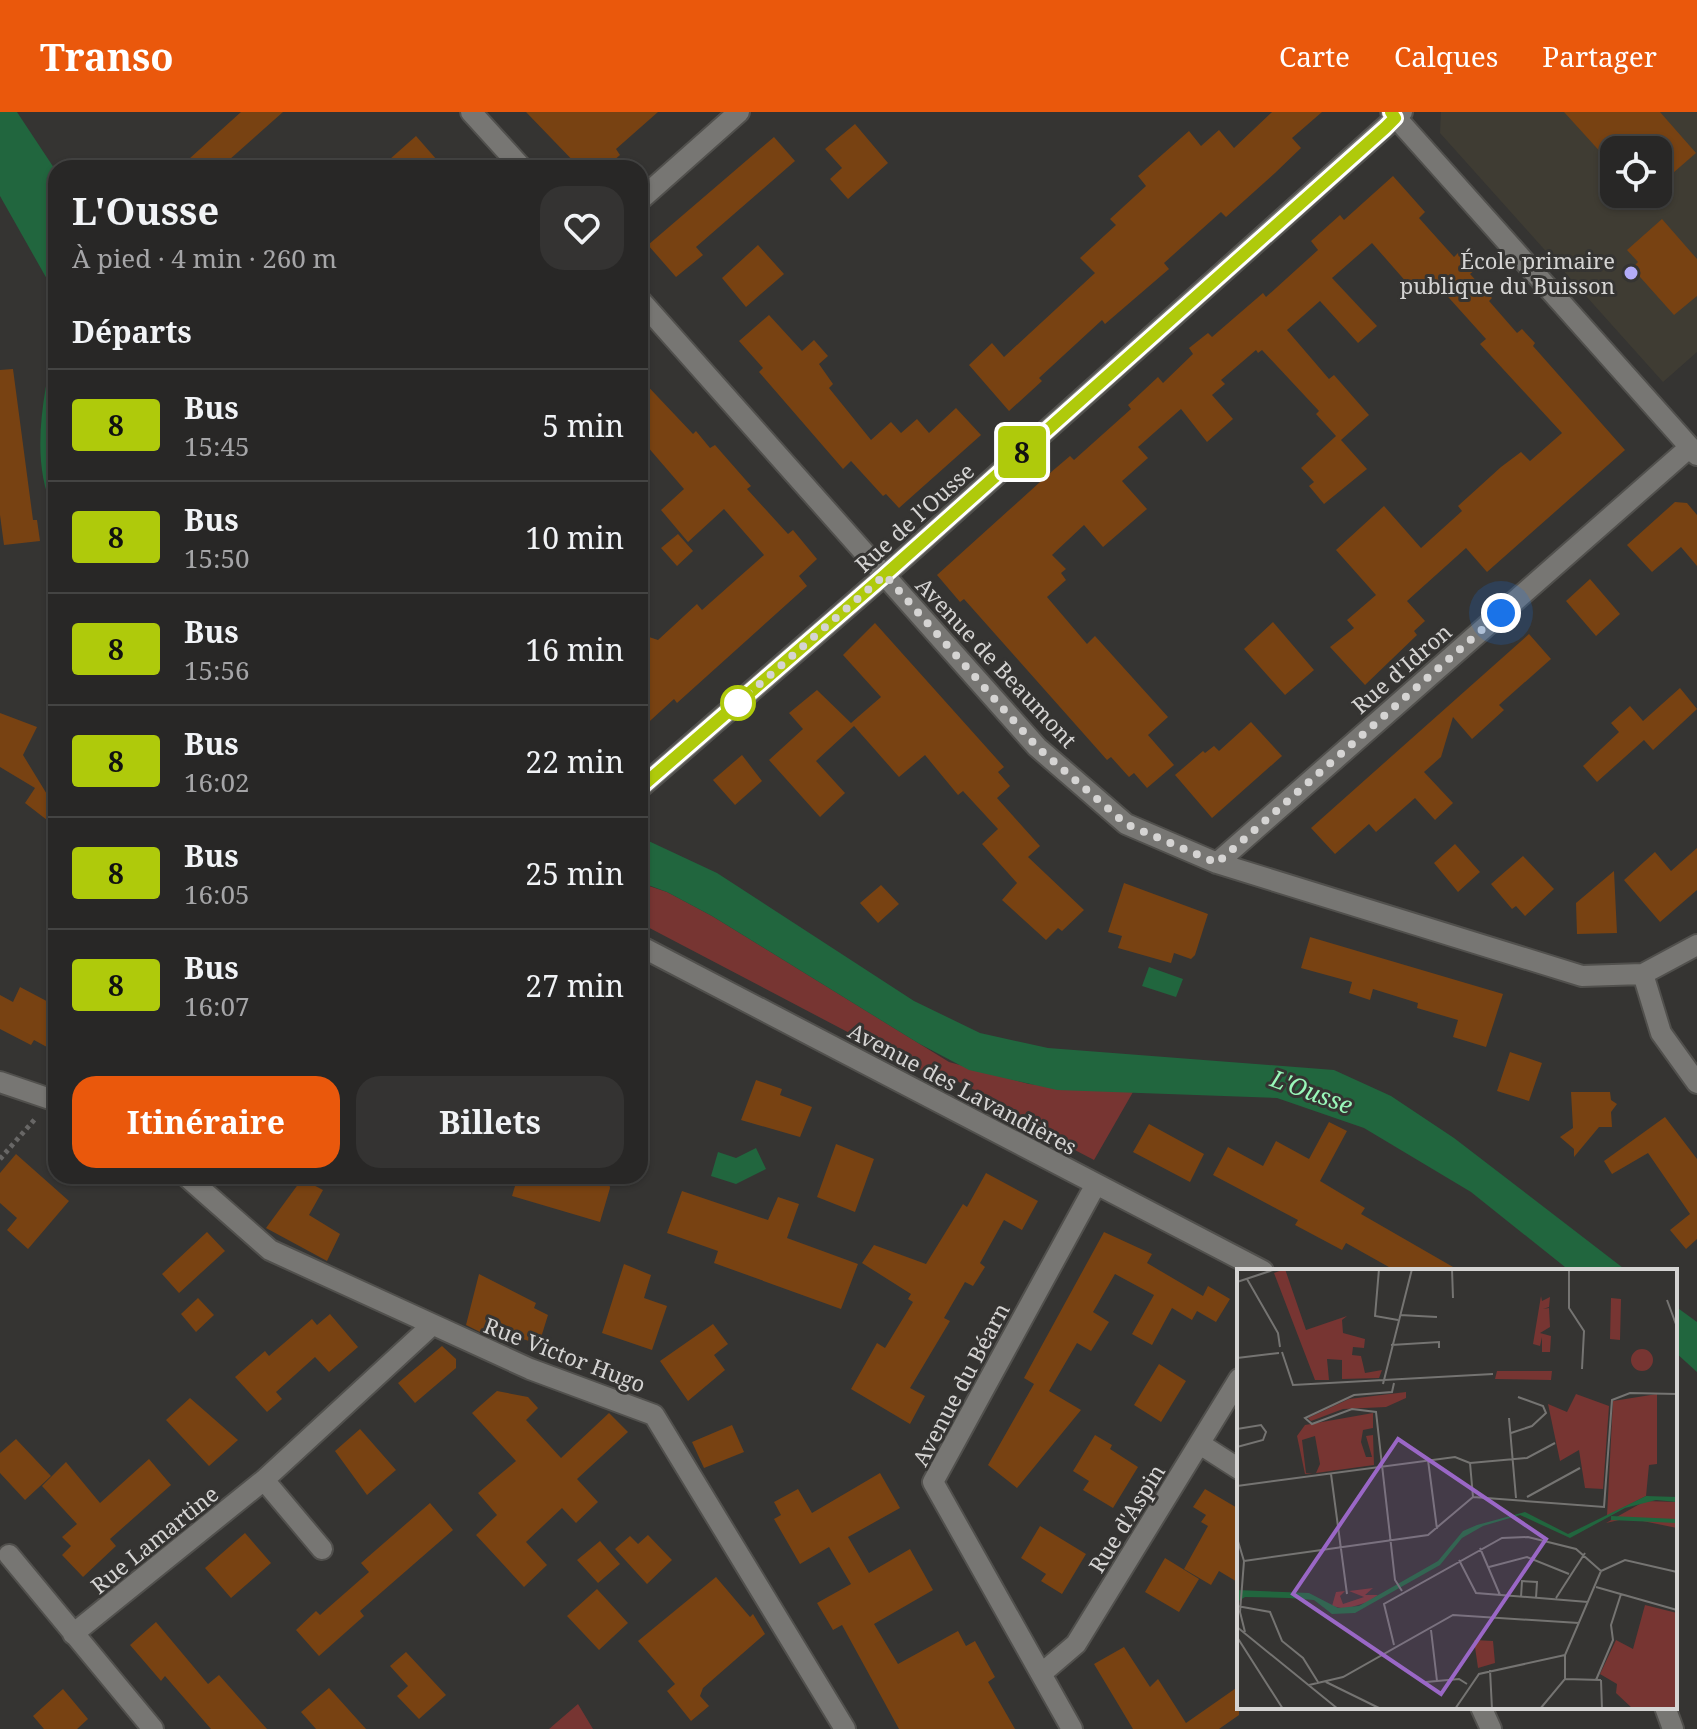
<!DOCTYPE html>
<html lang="fr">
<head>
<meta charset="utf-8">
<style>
  body { margin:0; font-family:"Noto Serif",serif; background:#343332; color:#f1f3f6; height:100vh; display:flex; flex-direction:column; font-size:30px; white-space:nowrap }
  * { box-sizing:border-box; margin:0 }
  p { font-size:26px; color:#a5a5a7 }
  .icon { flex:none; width:44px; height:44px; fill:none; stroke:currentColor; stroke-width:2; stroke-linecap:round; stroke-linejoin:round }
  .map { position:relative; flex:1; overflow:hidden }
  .panel { position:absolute; left:48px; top:48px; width:600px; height:1024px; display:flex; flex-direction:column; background:#282726; border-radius:24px; box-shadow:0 2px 6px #0004,0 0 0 2px #444443 }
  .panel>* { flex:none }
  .badge { padding:0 16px; border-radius:6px; font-size:28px; line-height:52px }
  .tools { position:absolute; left:1600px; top:24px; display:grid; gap:16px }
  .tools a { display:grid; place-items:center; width:72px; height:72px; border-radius:16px; background:#282726; box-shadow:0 2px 6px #0004,0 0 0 2px #444443; font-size:40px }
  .you { position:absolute; width:40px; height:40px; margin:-20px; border:6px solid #fff; border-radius:50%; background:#1a73e8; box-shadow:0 0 0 12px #1a73e833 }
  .map>.badge { position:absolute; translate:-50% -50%; box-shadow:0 0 0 4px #fff }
  h2 { padding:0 24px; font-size:30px; line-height:72px }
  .round { display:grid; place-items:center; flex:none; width:84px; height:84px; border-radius:24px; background:#343332 }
  .overview { display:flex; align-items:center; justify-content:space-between; height:136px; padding:0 24px }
  h1 { font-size:38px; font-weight:700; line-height:60px }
  .cta { display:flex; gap:16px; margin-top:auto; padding:16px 24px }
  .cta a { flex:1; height:92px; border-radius:24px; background:#ea580c; color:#fff; font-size:32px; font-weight:700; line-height:92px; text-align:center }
  .cta a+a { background:#343332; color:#f1f3f6 }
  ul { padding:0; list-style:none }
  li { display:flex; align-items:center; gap:24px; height:112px; padding:0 24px; border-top:2px solid #444443 }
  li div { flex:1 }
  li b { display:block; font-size:30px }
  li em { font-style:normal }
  li .badge { min-width:88px; font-weight:700; text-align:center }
  header { display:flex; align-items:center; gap:48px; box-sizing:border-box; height:112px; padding:0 40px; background:#ea580c; color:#fff }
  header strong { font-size:38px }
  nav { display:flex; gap:44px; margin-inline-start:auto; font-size:28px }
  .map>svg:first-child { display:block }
  .built { fill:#3f3c33; fill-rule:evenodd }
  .green { fill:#773532 }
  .water { fill:#21663e }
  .building { fill:#784212 }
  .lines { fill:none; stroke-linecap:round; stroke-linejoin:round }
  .minor-casing { stroke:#51504d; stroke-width:24 }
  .path { stroke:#686766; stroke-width:5; stroke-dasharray:4 4; stroke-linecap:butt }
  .minor { stroke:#777673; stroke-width:20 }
  .line-casing { stroke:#fff; stroke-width:18 }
  .line { stroke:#afca0b; stroke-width:12 }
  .walk { stroke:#d5d4d3; stroke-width:8; stroke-dasharray:0 14.4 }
  .poi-dot { fill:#b3acf9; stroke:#353432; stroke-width:3 }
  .stop-dot { fill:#fff; stroke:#afca0b; stroke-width:4 }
  .labels { text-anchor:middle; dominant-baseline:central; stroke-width:6; stroke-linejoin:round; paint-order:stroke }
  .poi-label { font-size:22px; fill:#d5d4d3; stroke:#353432; text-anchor:end }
  .street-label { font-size:22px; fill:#d5d4d3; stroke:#353432 }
  .water-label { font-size:24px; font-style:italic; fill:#99f7b9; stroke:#353432 }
  .inset-river { fill:none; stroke:#21663e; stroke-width:4 }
  .inset-road { fill:none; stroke:#757472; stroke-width:2 }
  .view { fill:#9a67c6; fill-opacity:0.15; stroke:#9a67c6; stroke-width:4 }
  .inset-edge { fill:none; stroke:#d5d4d3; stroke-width:4 }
</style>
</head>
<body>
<header>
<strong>Transo</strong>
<nav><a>Carte</a><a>Calques</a><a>Partager</a></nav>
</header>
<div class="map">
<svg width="1697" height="1617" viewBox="0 0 1697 1617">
  <rect width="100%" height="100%" fill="#353432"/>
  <path class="built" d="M1441,0H1697V240L1663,270L1440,21ZM1614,38H1658V82H1614Z"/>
  <path class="green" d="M640,771L667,780L712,804L949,950L1029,972L1133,980L1094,1048L1006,1002L1005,993L931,956L920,958L640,811Z
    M578,1592L593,1617H549Z"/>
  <path class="water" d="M0,0H17L56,59V183L0,84Z
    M56,222V404C27,347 45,280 56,222Z
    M640,725L717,761L914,889L980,921L1048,936L1334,958L1391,984L1454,1026L1627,1159H1570L1471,1080L1364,1016L1277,986L1057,978L969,958L918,931L712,804L667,780L640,770Z
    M1149,855L1183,867L1176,885L1142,874Z
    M756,1036L766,1057L736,1072L711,1064L718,1040L736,1046Z
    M1675,1194L1697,1210V1260L1675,1240Z"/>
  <path class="building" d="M241,0H283L220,56H179Z
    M526,0H658L616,37L620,43L605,56H580Z
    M1272,0H1322L1292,26L1301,36L1275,61L1226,105L1221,100L1164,151L1169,157L1105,212L1102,208L1039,266L1042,269L1009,299L969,253L992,231L1004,245L1095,161L1080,146L1116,113L1110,107L1146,74L1138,64L1189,19L1201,34L1219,18L1234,36Z
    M1564,0H1660L1696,41L1658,74V38H1614V55Z
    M855,12L888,51L848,87L830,67L842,56L825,37Z
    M416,24L444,56H380Z
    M774,25L795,49L696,135L703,143L676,165L648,133Z
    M1393,64L1425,100L1419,106L1454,145L1459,140L1475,158L1470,162L1492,186L1489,189L1517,221L1522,217L1535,231L1533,234L1625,338L1487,460L1466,436L1407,489L1425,509L1414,519L1417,523L1365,573L1330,535L1354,516L1347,508L1376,483L1336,438L1384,394L1421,436L1462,399L1458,394L1501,355L1521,340L1530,349L1562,321L1480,232L1486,227L1441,177L1435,183L1424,171L1415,180L1372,131L1332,166L1377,214L1358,231L1320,189L1287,218L1329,267L1334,263L1369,303L1341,328L1367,357L1324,392L1309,374L1314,370L1301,356L1336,324L1316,302L1319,299L1262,238L1258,241L1256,238L1221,268L1225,272L1212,283L1233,307L1207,330L1181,297L1138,335L1148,346L1122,369L1147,397L1103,435L1084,413L1052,443L1066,457L1061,461L1066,468L1047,485L1087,532L1095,524L1168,605L1148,623L1174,653L1147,676L1134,661L1129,665L1111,645L1107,648L964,487L960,490L937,463L1050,361L1070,344L1074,348L1131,297L1128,293L1158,265L1163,271L1193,242L1189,236L1208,221L1212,225L1263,181L1266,185L1318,138L1311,129L1340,103L1344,108Z
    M1662,107L1697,147V184L1674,203L1632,156L1638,150L1627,138Z
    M758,133L784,162L746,195L722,166Z
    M769,203L802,239L814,228L828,244L819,252L833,272L829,276L871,328L891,310L901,321L917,307L929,321L956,296L981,323L899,396L886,382L883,384L851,349L843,357L759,260L763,256L739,229Z
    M13,257L33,408H37L40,429L4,433L0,403V258Z
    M640,266L693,322L696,319L710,336L715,333L751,374L747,377L788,422L793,418L817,447L799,464L807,474L677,591L674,587L640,618V522L658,528L697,492L702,498L764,443L724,397L688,430L661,398L684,377L640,326Z
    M1675,390L1687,391L1697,403V454L1681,435L1652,460L1627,433Z
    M678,422L693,439L677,454L661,436Z
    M1590,467L1620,502L1596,524L1566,489Z
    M1273,510L1314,558L1285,583L1244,537Z
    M875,511L1004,655L998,660L1010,674L997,686L1040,734L1028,745L1084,798L1062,819L1058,816L1046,828L1002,788L1017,771L982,732L998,717L963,679L958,683L925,643L899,665L854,614L816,649L845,681L820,705L769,648L803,617L789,601L817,578L851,611L881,585L843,543Z
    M1529,522L1551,547L1499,593L1504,598L1472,627L1453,605L1441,645L1424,660L1453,691L1435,708L1415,686L1376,720L1369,712L1335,742L1311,716Z
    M1680,576L1697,597L1653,638L1644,628L1597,670L1583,654L1619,620L1611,611L1630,594L1643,609Z
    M0,601L37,615L23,643L56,697V715L25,691L35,676L0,655Z
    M1251,610L1282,644L1212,706L1175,663L1203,639L1205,641L1214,634L1219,639Z
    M742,643L762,669L735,693L713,668Z
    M1455,732L1480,760L1458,780L1434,751Z
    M1697,736V778L1660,810L1624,768L1655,740L1671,759Z
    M1523,744L1554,777L1525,804L1516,794L1512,797L1491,772Z
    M1614,759L1617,821L1577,822L1576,791Z
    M1124,771L1208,802L1195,843L1191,847L1174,841L1171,851L1118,836L1122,824L1108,820Z
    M881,773L899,792L878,811L860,791Z
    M1310,825L1503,882L1486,935L1453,925L1458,908L1417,896L1418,891L1373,877L1370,888L1349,881L1352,870L1301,856Z
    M20,875L56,894V940L34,928L31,933L0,917V883L13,890Z
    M1510,940L1542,951L1529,989L1497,979Z
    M756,968L782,977L780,983L812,995L800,1025L741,1008Z
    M1571,980H1610L1611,988L1617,992L1611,1000L1612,1015H1599L1574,1045V1037L1560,1025L1573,1016Z
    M1665,1005L1697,1047V1127L1686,1137L1670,1118L1690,1102L1648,1041L1612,1062L1604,1049Z
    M1329,1010L1347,1019L1320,1069L1365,1096L1361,1102L1460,1159H1396L1346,1131L1342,1138L1295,1113L1298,1108L1213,1063L1228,1035L1263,1054L1276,1029L1309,1047Z
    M1149,1012L1204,1042L1190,1070L1133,1040Z
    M836,1032L874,1047L855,1100L817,1085Z
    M16,1042L69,1089L28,1137L7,1118L17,1106L0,1091V1061Z
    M986,1061L1038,1089L1022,1118L1004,1108L980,1151L985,1155L973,1174L965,1170L944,1206L950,1209L910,1276L925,1284L910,1312L851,1277L877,1231L885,1236L913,1190L908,1187L911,1182L862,1151L874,1133L926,1152L963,1092L967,1095Z
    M518,1064H608L610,1076L600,1110L512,1084Z
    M302,1067L323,1078L309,1103L340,1122L327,1149L266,1116Z
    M682,1079L768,1108L778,1085L799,1092L787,1126L858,1152L841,1197L714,1151L718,1139L667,1121Z
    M207,1120L225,1139L179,1181L162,1162Z
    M1104,1120L1152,1142L1147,1151L1203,1184L1208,1174L1230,1187L1216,1210L1197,1199L1192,1208L1172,1196L1152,1233L1132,1222L1154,1183L1115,1162L1093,1200L1109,1210L1091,1239L1077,1231L1049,1279L1081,1298L1017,1376L988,1353L1034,1272L1024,1266Z
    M624,1152L651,1163L644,1186L667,1194L652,1238L602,1221Z
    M479,1162L536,1191L534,1196L548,1203L539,1232L490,1217L488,1224L466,1213Z
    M198,1186L214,1203L196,1220L181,1202Z
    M330,1202L358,1235L329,1260L315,1245L276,1280L282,1287L267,1300L235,1265L265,1239L269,1244L312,1207L317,1213Z
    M713,1212L728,1232L714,1243L725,1258L688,1289L660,1249Z
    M442,1234L456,1247V1256L415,1291L398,1271Z
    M1159,1252L1186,1269L1161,1310L1134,1293Z
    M497,1279L528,1285L538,1296L526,1308L561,1346L609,1301L628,1320L577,1367L598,1390L576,1411L562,1396L526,1430L547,1453L524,1475L476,1423L497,1403L478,1381L516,1349L472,1301Z
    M190,1286L238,1328L209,1354L166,1308Z
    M732,1313L744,1340L704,1356L692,1330Z
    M360,1317L396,1358L367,1383L335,1339Z
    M1095,1323L1112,1333L1110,1337L1138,1355L1113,1396L1083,1378L1089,1369L1073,1359Z
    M16,1327L51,1364L25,1388L0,1361V1341Z
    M149,1347L171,1373L110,1427L116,1434L83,1465L62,1443L71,1434L62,1425L77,1412L42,1374L66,1350L100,1391Z
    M880,1361L900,1396L848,1425L869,1461L910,1437L933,1478L874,1512L898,1552L958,1519L966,1534L975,1529L995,1565L988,1570L1015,1617H899L842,1513L833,1518L817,1491L851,1472L829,1435L800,1452L774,1407L781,1403L774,1390L798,1377L812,1401Z
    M1205,1377L1239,1397V1471L1219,1459L1211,1473L1184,1457L1208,1414L1201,1410L1206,1403L1193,1395Z
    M430,1391L453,1418L360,1499L364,1504L319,1544L296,1518L316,1499L320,1503L369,1460L361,1451Z
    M1040,1414L1086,1442L1062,1482L1041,1469L1046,1462L1021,1446Z
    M245,1421L271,1451L231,1486L205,1456Z
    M648,1423L672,1448L647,1472L615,1437L630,1424L638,1432Z
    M600,1429L620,1452L598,1471L577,1448Z
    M1165,1446L1199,1467L1179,1500L1145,1480Z
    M716,1465L750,1505L753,1502L765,1522L703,1576L700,1584L709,1594L691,1609L667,1579L675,1572L638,1529Z
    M597,1477L628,1511L599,1538L567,1504Z
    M156,1510L208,1572L219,1563L267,1617H211L165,1564L161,1569L130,1533Z
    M1124,1535L1150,1575L1158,1567L1186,1611L1239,1574V1603L1219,1617H1133L1094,1552Z
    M406,1540L446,1583L419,1607L397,1584L408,1574L390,1554Z
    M329,1576L366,1617H316L301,1600Z
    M63,1577L88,1607L77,1617H44L33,1604Z"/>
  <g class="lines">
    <defs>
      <path id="minor" d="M471,0L522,56
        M1391,0L1697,343
        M640,88L739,0
        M640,188L1037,635L1126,712L1217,751L1582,864L1643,862L1697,833
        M640,676L885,463L1402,0
        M1217,751L1690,335
        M640,834L1263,1159
        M1643,862L1661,921L1697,971
        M0,970L56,989
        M186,1064L270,1138L530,1257L654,1303L845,1617
        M1200,1332L1239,1357
        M264,1368L322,1437
        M9,1443L153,1617
        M73,1522L264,1368L431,1214
        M1041,1562L1076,1532L1239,1267
        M1481,1595L1491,1617
        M1665,1595L1673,1617
        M1072,1617L933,1370L1095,1074"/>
    </defs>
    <use href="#minor" class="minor-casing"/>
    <path class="path" d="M0,1047L36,1006"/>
    <use href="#minor" class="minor"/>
  </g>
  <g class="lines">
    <defs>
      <path id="line" d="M640,676L885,463L1385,16L1395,6L1391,0"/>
    </defs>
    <use href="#line" class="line-casing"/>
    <use href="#line" class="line"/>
    <path class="walk" d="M738,591L885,463L1037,635L1126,712L1217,751L1501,501"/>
  </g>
  <circle class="poi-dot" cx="1631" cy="161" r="8"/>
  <circle class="stop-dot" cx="738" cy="591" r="16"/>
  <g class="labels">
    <g class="poi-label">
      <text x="1615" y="148">École primaire<tspan x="1615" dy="25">publique du Buisson</tspan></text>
    </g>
    <g class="street-label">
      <text transform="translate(914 405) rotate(-42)">Rue de l'Ousse</text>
      <text transform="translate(997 550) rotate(47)">Avenue de Beaumont</text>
      <text transform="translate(1401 556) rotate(-41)">Rue d'Idron</text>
      <text transform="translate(963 976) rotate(28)">Avenue des Lavandières</text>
      <text transform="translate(565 1242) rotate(21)">Rue Victor Hugo</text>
      <text transform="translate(960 1272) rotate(-62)">Avenue du Béarn</text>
      <text transform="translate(1126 1406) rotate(-58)">Rue d'Aspin</text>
      <text transform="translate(154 1427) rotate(-39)">Rue Lamartine</text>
    </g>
    <g class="water-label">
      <text transform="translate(1312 979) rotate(20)">L'Ousse</text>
    </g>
  </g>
  <g transform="translate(1237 1157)">
    <rect width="440" height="440" fill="#353432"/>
    <path d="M48,0L69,61L110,47L105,51L106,64L128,70L127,79L116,78L115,86L124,87L128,104L145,101L142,109L105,110V91L90,90L92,111H78L37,4ZM304,27L305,32L313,28L312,38L306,40L312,39L313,58L303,64L314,67L313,83H305V68L303,77L296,75ZM374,29L384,30L383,71L373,70ZM394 91a11 11 0 1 1 22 0a11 11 0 1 1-22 0ZM260,102H315L314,111L258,110ZM169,123V129L149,138L106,140L74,152L71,149L112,130ZM339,125L372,137L366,220L348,219L342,181L323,192L311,135L330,143ZM420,125V195L412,196L409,227L370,247L376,132ZM136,144V159L126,161L124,173L129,188H135L129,167L136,166L137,196L79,204L83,195L78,167L65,171L69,204H76L68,205L60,167L68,156ZM408,232L440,233V259L391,249L369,254ZM136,319L128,326H141L131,333L108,340L95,337L99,323L108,322L103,327L106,335L127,328L112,322ZM408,336L440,344V440H396L379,424L380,415L363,405L379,371L396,380ZM237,371L256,372L258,394L241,399Z" fill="#773532"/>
    <path d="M409,227L440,228V233L419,231L388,239L333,269L283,246L246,257L225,269L203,296L118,344L95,345L77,331L52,329L8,328L0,333V321L72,324L101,339L122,337L201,292L226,262L240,256L288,243L331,265Z" fill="#21663e"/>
    <path class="inset-river" d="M374,249L440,252"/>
    <path class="inset-road" d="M142,0L138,47L161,51M215,0L216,29M332,0V39L347,62L345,100M10,10L41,64L43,78M0,13L39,0M430,31L440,58M163,46L200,48M154,76L202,73V79M45,83L56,116L256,105M0,89L42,84M157,114L155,123L117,126L68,149L75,155L115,140L139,143L158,311L165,322M146,115L175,0M272,149L279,229M0,160L24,156L29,163L26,171L0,178M274,164L295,157L309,144L306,137L281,128M191,191L200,260M233,194L290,189L318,174M94,205L110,325M0,217L218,188L233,194L236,228M236,228L367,238L375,131L393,124L440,125M290,228L343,199M0,269L7,292L3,343L8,363M243,279L263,326M222,291L239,324L351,333M7,292L191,266L236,228M252,298L290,288L332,305M364,302L388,291L440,303M359,318L440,341M284,328L285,312L300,313L299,329M319,329L348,284M0,337L33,343L45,372L66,389L81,413M0,358L101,440M194,361L200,412M0,368L46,440M157,376L147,335L265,269L291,268L339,280L364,302M253,401L255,440M328,410L364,411M359,411L376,371L374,356L384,325M364,411L365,440M89,413L144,440M189,413L222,410L230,415M72,416L106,408L216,346L342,354M218,440L242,405L328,386M303,440L328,410V386L364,302"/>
    <path class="view" d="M161,170L309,270L204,425L56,325Z"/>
    <rect width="440" height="440" class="inset-edge"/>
  </g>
</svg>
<div class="tools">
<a><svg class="icon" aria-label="locate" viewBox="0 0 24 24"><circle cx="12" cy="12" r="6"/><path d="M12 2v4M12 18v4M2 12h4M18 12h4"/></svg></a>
</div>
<div class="you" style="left:1501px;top:501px"></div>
<b class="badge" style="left:1022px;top:340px;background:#afca0b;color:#111">8</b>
<section class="panel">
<div class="overview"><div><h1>L'Ousse</h1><p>À pied · 4 min · 260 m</p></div><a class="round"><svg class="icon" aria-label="heart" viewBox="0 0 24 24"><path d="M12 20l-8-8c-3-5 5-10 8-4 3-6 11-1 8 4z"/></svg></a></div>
<h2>Départs</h2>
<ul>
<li><span class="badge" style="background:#afca0b;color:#111">8</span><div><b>Bus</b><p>15:45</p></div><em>5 min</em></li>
<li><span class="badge" style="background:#afca0b;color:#111">8</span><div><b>Bus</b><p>15:50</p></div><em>10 min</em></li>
<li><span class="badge" style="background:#afca0b;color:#111">8</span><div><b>Bus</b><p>15:56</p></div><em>16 min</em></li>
<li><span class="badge" style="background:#afca0b;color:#111">8</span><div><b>Bus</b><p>16:02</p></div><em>22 min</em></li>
<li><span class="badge" style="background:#afca0b;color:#111">8</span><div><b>Bus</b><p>16:05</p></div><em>25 min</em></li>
<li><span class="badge" style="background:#afca0b;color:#111">8</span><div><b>Bus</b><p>16:07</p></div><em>27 min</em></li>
</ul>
<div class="cta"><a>Itinéraire</a><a>Billets</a></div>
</section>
</div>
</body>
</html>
